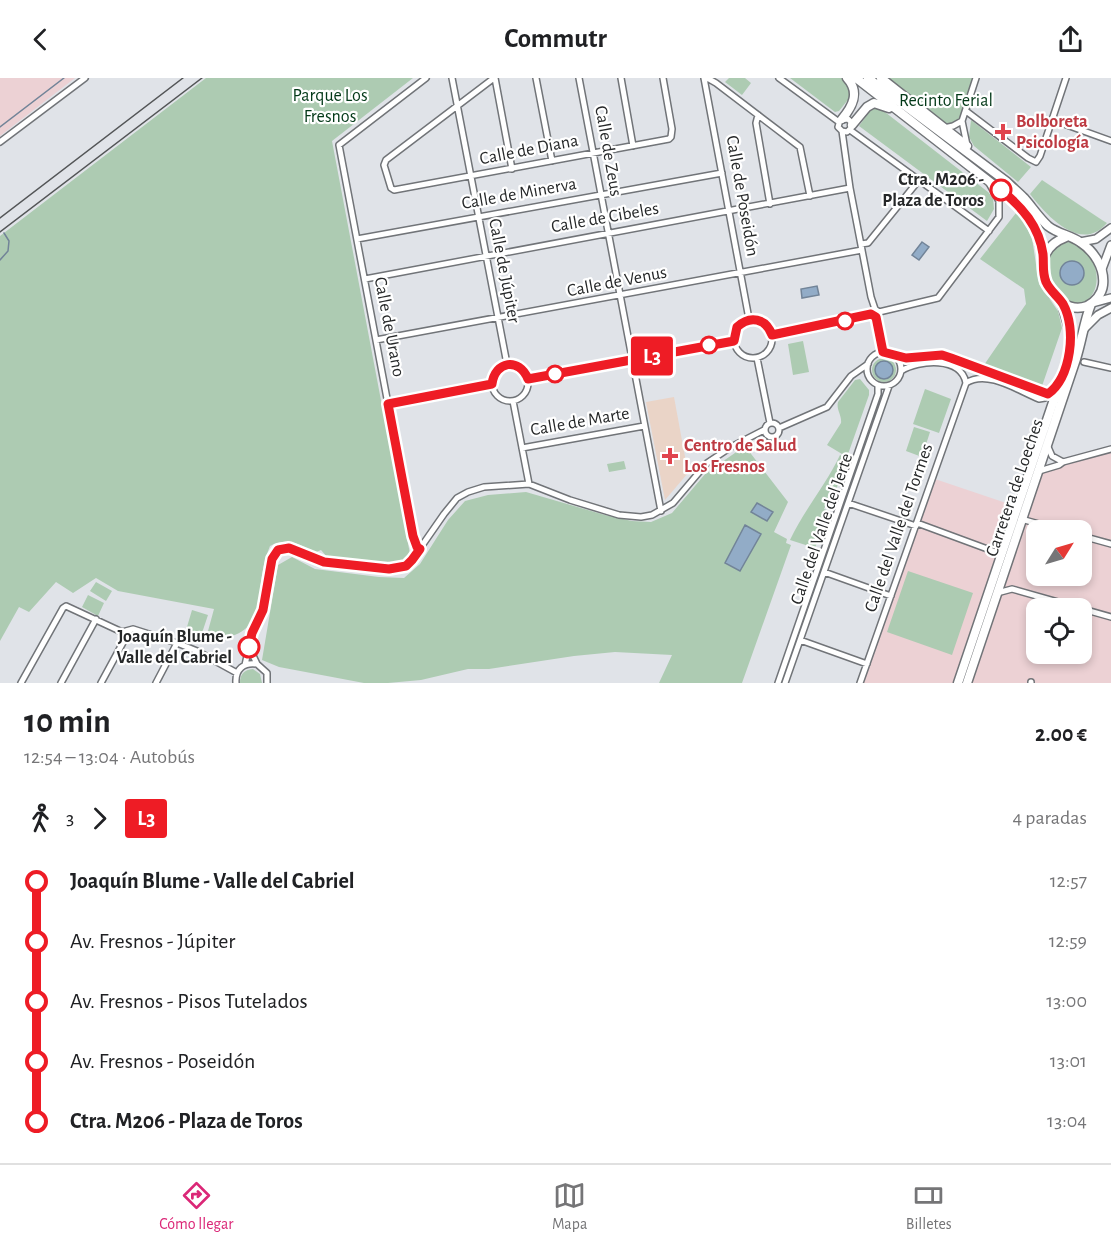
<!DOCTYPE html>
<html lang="es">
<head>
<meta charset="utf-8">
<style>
  body { margin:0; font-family:"Alegreya Sans",sans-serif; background:#f6f6f6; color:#202124; height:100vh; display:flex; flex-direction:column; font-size:22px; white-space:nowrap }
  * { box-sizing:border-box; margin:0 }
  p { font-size:20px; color:#757577 }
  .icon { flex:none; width:33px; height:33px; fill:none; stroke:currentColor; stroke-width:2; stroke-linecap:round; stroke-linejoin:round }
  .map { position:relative; height:605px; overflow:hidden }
  .details { display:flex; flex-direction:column; background:#fff; flex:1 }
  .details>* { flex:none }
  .badge { padding:0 12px; border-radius:4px; font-size:21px; line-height:39px }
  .needle { width:39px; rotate:53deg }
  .fabs { position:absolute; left:1026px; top:442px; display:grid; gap:12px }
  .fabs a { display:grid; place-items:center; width:66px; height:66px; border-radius:12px; background:#fff; box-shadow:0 3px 9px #0003; font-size:30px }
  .map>.badge { position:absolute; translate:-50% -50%; box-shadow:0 0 0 3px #fff }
  .legs { display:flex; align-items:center; gap:9px; height:66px; padding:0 24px; font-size:20px }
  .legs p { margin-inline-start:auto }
  .overview { display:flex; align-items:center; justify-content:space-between; height:102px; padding:0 24px }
  h1 { font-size:33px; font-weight:600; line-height:45px }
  ul { padding:0 24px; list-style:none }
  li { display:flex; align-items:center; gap:21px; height:60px; font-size:22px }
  li i { display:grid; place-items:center; width:9px; height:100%; margin:0 8px; background:currentColor }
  li i::after { content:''; width:15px; height:15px; margin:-8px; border:4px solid; border-radius:50%; background:#fff }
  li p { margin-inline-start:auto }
  li:first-child i { background:linear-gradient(#0000 50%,currentColor 0) }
  li:last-child i { background:linear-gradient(currentColor 50%,#0000 0) }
  header { display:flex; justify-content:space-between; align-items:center; height:78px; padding:0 24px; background:#fff; font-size:27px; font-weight:600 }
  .dock { display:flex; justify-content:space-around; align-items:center; height:84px; border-top:2px solid #e0e0e0; background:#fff; font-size:16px; color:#757577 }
  .dock a { display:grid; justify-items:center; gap:3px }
  .dock .active { color:#db2777 }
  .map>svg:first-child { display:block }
  .industrial { fill:#ecd1d4; fill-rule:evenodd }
  .medical { fill:#ead4c7 }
  .green { fill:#adcbb2 }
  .water { fill:#92acc7; stroke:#728498; stroke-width:1.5 }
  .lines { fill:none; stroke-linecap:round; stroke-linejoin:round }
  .stream { stroke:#728498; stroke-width:1.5 }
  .minor-casing { stroke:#717478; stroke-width:8 }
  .tertiary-casing { stroke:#717478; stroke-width:10 }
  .primary-casing { stroke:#717478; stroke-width:11 }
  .minor { stroke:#fff; stroke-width:5 }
  .tertiary { stroke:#fff; stroke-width:7 }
  .primary { stroke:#fff; stroke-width:8 }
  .rail { stroke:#535557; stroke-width:1.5 }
  .line-1-casing { stroke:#fff; stroke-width:14 }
  .line-1 { stroke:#ee1c25; stroke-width:9 }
  .health-dot { fill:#e0444e; stroke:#fff; stroke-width:2 }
  .stop-1-dot { fill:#fff; stroke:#ee1c25; stroke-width:3 }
  .labels { text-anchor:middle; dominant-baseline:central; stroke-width:4.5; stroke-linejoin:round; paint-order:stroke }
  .park-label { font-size:18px; fill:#023817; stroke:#fff }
  .health-label { font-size:18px; font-weight:bold; fill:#be3a42; stroke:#fff; text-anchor:start }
  .street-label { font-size:18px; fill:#262829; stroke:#fff }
  .stop-label { font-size:18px; font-weight:bold; fill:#262829; stroke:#fff; text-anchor:end }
</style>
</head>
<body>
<header><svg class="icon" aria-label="back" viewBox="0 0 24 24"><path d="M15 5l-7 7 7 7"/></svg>Commutr<svg class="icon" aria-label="share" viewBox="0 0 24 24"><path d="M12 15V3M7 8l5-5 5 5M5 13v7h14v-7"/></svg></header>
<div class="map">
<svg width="1111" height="605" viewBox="0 0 1111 605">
  <rect width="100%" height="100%" fill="#e0e3e8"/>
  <path class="industrial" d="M0,0H75L0,58Z
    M1111,371V605H967L1038,393ZM1036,453H1082V498H1036ZM1036,531H1082V576H1036Z
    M932,400L1018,429L958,605H860Z"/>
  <path class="medical" d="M674,319L688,395L665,422L646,324Z"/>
  <path class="green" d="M206,0H413L332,63L410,476L400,485L391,486L327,479L321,472L314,475C300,466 287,459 270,468C249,518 278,556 205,564L214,531L118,513L96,500L73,515L56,504L29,534L19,529L0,563V158Z
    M729,0H745L751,5L742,17L725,4Z
    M790,0H842L850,12L851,18L839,33L835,34Z
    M881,0H976L962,43L944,50Z
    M876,30L881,31L988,114L993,120L994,131L987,143L859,48L870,33Z
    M971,42L1031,89L1018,104L974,68L969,59Z
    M1042,102L1102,142L1107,145C1081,176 1046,137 1030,116Z
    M1016,135L1023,142L1032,160L1039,206L1058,233L1062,250L1042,308L984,287L1026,226L1024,211L980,181Z
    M1063,164C1093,162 1111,210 1082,226C1053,229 1031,176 1063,164Z
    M803,263L809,294L793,297L788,266Z
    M872 292a12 12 0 1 1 24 0a12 12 0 1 1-24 0Z
    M860,301L869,312V317L847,379L827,367L841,345C842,337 836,332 838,324L855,302Z
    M925,311L951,321L939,355L913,346Z
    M914,349L930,354L922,379L906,373Z
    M745,368L788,424L774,454L787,461L786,465L791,467L742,605H659L672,577L615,574L574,578L489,591H468L421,602L388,605H364L279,589L262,582L278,487L292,479L315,491L379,499L404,500L420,486L448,442L465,423L488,417L526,414L605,437L632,443L651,444L672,435L706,395Z
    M840,377L847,381L831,426L827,425L824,431L829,433L815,470L790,462C804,432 826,407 840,377Z
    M624,383L626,391L609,394L607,386Z
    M908,493L973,515L952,577L887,554Z
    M96,504L112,513L106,523L90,513Z
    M88,517L104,525L98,538L82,529Z
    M192,532L208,537L199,564L184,559Z
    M253,591L260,596L262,605H240C240,596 244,592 253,591Z"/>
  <path class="water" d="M922,164L929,169L919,182L912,177Z
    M1060 195a12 12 0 1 1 24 0a12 12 0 1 1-24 0Z
    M817,208L819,217L802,220L801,211Z
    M875 292a9 9 0 1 1 18 0a9 9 0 1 1-18 0Z
    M757,425L773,434L767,443L751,434Z
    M745,447L761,456L740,493L725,485Z"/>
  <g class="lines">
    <path class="stream" d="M0,49L64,0
      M0,182L8,173L9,163L4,155"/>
    <defs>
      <path id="minor" d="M452,0L507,286
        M494,0L386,82L384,87L391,110L394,112L669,61L671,59L672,51L663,0
        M495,0L512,91
        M536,0L552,83
        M579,0L661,433
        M621,0L633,68
        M704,0L749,241
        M704,0L709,1L716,5L800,69L810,118
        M779,0L839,44
        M966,33L1028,80L1036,84L1040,78L1066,0
        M758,37L756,45L770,126
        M1053,42L1111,63
        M944,50L953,48L962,43
        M850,52L989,153
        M842,53L847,54L851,50V44L848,41L840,42L838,49L842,53L850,110L871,219L875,231L879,234L876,239L883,274
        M0,64L85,0
        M967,67L962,43L976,0
        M357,161L722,95
        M861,166L868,165L919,102
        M365,201L850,110
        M879,234L938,220L999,139V123L989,105
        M734 261a19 19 0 1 1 38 0a19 19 0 1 1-38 0Z
        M772,257L871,236
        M376,262L862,172
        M867 291a17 17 0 1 1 34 0a17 17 0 1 1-34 0Z
        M896,279C914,283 933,275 951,280L1048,316
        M757,280L770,345
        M1084,284L1111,290
        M492 305a18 18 0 1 1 36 0a18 18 0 1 1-36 0Z
        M901,293C919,282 961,278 966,305
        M528,301L734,263
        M966,305C987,291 1019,313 1039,321L1045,320L1057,306
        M513,323L529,406
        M388,326L492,306
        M765 352a7 7 0 1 1 14 0a7 7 0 1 1-14 0Z
        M779,350L827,329L851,298L868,286
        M1048,369L1052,378L1063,384
        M522,370L644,348
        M1039,393L1059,387L1063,384L1111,371
        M848,425L916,448
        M1021,441L1064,453
        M917,445L1001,476
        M1082,458L1111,466
        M420,471L417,469L413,458L339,67L426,0
        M824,494L891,518
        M997,515L1012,511L1111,539
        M800,562L867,586
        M249,569L257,586L267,595V605
        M245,587L252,555L263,532L272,481L278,472L289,470L324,484L389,491C399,490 405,488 412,482L444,436L457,420L468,414L484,409L529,406L570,422L619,437L641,439L652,437L673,425L707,385L731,369L764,352
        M21,605L63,530L66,528L122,554L133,551L177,565L197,573L237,595
        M61,605L96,541
        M101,605L126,559V553
        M156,605L177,565
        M236,605C235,591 244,584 257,586
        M778,605L878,316V307
        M785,605L889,308
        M860,605L966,305
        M1031,605V604"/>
      <path id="tertiary" d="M1080,164L1096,161L1111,150
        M1102,191L1111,167
        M1092,225L1111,220
        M1084,251L1098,237L1111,230"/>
      <path id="primary" d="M856,0L1017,125L1036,153L1043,178
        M868,0L1007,104C1012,109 1018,114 1024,120C1032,129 1039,140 1048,148C1058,156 1070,157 1080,164C1094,173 1105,190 1103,207C1102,216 1095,224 1087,228C1054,241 1018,177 1066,159
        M881,0L967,68
        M842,41C853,28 860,14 847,0
        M852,47L867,29L874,25L889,30
        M958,605L1069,277L1071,257L1062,226
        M967,605L1076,281C1082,262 1084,244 1091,226"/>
    </defs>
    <use href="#minor" class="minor-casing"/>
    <use href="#tertiary" class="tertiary-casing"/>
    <use href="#primary" class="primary-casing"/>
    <use href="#minor" class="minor"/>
    <use href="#tertiary" class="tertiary"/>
    <use href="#primary" class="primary"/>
    <path class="rail" d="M0,140L183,0
      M0,154L202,0"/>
  </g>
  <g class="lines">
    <defs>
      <path id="line-1" d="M249,569L252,555L263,532L272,481L278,472L289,470L324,484L389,491L406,488L412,482L420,471L417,469L413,458L388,326L492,306C495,283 519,279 528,301L734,263L737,249C750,237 766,240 772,257L871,236L876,239L883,274L906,280L942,277L951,280L1048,316C1071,299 1077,251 1063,226C1058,218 1050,213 1046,204C1042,194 1044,186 1043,176C1039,148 1022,129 1001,112"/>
    </defs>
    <use href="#line-1" class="line-1-casing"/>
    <use href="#line-1" class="line-1"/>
  </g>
  <g class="health-dot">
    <path d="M1000 45h6v6h6v6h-6v6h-6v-6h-6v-6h6z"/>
    <path d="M667 369h6v6h6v6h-6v6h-6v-6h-6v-6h6z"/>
  </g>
  <g class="stop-1-dot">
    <circle cx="1001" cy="112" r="10"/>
    <circle cx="845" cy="243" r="8"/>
    <circle cx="709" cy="267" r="8"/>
    <circle cx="555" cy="296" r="8"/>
    <circle cx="249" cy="569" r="10"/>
  </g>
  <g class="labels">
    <g class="park-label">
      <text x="330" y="18">Parque Los<tspan x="330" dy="21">Fresnos</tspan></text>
      <text x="946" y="23">Recinto Ferial</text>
    </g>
    <g class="health-label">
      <text x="1016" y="44">Bolboreta<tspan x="1016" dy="21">Psicología</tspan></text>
      <text x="684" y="368">Centro de Salud<tspan x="684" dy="21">Los Fresnos</tspan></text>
    </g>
    <g class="street-label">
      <text transform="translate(529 72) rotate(-11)">Calle de Diana</text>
      <text transform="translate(608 73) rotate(80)">Calle de Zeus</text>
      <text transform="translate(519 116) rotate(-10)">Calle de Minerva</text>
      <text transform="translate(742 118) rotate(80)">Calle de Poseidón</text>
      <text transform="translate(605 140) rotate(-10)">Calle de Cibeles</text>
      <text transform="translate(504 193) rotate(79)">Calle de Júpiter</text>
      <text transform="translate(617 204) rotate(-11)">Calle de Venus</text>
      <text transform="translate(389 249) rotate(79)">Calle de Urano</text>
      <text transform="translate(580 344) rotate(-10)">Calle de Marte</text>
      <text transform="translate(1015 410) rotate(-71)">Carretera de Loeches</text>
      <text transform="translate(899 450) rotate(-71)">Calle del Valle del Tormes</text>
      <text transform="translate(822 451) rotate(-71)">Calle del Valle del Jerte</text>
    </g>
    <g class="stop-label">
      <text x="984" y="102">Ctra. M206 -<tspan x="984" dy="21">Plaza de Toros</tspan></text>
      <text x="232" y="559">Joaquín Blume -<tspan x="232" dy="21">Valle del Cabriel</tspan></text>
    </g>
  </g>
</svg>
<div class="fabs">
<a><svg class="needle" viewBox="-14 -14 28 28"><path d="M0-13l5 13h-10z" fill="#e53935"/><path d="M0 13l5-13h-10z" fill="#757577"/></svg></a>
<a><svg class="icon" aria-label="locate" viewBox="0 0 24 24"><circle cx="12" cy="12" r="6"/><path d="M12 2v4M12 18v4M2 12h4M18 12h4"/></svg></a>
</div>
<b class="badge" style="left:652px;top:278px;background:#ee1c25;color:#fff">L3</b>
</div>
<section class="details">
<div class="overview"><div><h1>10 min</h1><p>12:54 – 13:04 · Autobús</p></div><b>2.00 €</b></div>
<div class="legs"><svg class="icon" aria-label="walk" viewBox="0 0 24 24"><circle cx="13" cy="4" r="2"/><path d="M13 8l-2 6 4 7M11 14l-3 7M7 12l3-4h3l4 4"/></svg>3<svg class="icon" aria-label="forward" viewBox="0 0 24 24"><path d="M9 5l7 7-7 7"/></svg><b class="badge" style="background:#ee1c25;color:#fff">L3</b><p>4 paradas</p></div>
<ul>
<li><i style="color:#ee1c25"></i><b>Joaquín Blume - Valle del Cabriel</b><p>12:57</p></li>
<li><i style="color:#ee1c25"></i><span>Av. Fresnos - Júpiter</span><p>12:59</p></li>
<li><i style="color:#ee1c25"></i><span>Av. Fresnos - Pisos Tutelados</span><p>13:00</p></li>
<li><i style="color:#ee1c25"></i><span>Av. Fresnos - Poseidón</span><p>13:01</p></li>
<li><i style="color:#ee1c25"></i><b>Ctra. M206 - Plaza de Toros</b><p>13:04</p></li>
</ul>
</section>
<nav class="dock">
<a class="active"><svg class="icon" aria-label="directions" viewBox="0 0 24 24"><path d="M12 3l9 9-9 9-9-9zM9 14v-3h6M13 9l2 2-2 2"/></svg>Cómo llegar</a>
<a><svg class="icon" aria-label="map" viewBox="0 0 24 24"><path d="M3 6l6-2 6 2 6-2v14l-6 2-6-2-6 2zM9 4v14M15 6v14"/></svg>Mapa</a>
<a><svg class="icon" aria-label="tickets" viewBox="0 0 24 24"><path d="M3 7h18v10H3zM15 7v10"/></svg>Billetes</a>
</nav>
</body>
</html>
